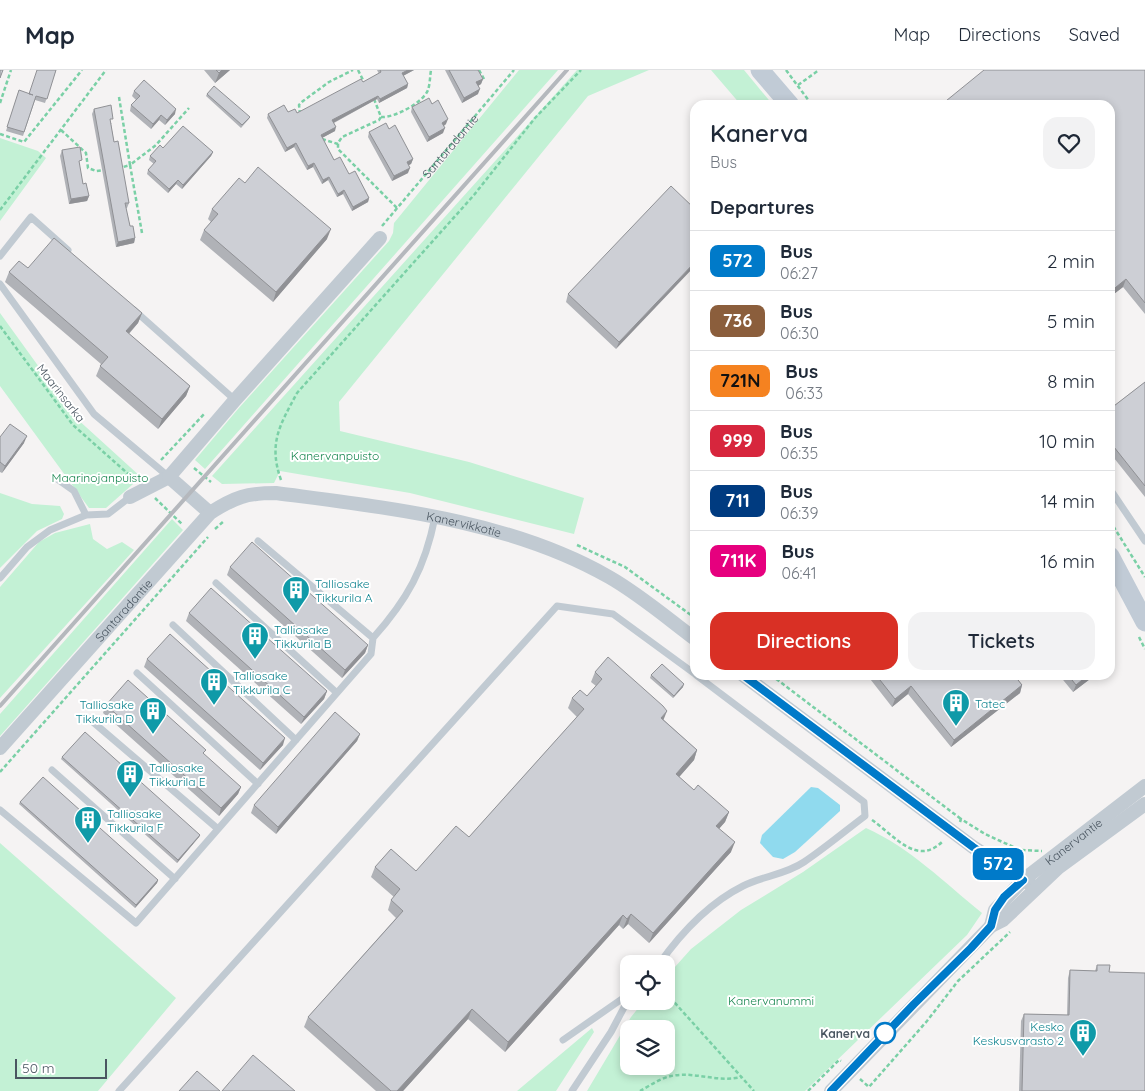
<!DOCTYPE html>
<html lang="en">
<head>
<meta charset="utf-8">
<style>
  body { margin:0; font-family:Quicksand,sans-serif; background:#f2f2f3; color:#1f2937; height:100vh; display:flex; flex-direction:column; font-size:19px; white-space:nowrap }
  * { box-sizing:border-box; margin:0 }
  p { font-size:16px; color:#747a83 }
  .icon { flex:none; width:28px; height:28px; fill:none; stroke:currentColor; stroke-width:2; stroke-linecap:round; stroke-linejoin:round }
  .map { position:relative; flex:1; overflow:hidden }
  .drawer { position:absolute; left:690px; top:30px; width:425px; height:580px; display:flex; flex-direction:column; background:#fff; border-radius:15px; box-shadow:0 2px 8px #0003 }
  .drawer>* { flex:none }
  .badge { padding:0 10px; border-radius:8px; font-size:18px; line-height:32px }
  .buttons { position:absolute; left:620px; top:885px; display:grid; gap:10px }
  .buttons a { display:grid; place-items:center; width:55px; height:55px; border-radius:10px; background:#fff; box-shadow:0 2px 8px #0003; font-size:25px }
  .scale { position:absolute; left:15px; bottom:12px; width:92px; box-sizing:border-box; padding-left:5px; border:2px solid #4a5661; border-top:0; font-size:14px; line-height:18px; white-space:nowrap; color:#4a5661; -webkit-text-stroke:4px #fff; paint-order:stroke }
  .map>.badge { position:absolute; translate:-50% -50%; box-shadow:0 0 0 2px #fff }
  h2 { padding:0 20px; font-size:19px; line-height:45px }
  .round { display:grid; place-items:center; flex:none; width:52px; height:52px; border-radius:15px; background:#f2f2f3 }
  .head { display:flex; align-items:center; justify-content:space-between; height:85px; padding:0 20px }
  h1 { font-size:24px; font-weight:600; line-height:38px }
  .primary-button { display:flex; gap:10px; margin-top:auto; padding:10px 20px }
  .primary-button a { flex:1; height:58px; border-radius:15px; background:#d93025; color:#fff; font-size:20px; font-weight:600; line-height:58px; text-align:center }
  .primary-button a+a { background:#f2f2f3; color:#1f2937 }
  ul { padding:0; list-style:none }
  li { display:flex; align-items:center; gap:15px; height:60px; padding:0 20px; border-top:1px solid #e0e1e3 }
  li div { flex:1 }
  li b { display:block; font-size:19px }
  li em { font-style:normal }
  li .badge { min-width:55px; font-weight:700; text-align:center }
  header { display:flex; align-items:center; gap:30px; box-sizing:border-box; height:70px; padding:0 25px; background:#fff; border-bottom:1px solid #e0e1e3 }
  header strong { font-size:24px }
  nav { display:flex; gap:28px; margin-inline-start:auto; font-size:18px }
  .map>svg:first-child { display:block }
  .green { fill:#c3f1d5; fill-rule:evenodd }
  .water { fill:#90daee }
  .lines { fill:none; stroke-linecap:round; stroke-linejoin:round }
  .path { stroke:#7ad0a6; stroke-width:2.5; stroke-dasharray:4 2.5; stroke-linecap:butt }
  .lane { stroke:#c1cad2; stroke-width:7 }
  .street { stroke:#c1cad2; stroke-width:14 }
  .secondary { stroke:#c1cbd6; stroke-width:19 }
  .rail { stroke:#b5b8bd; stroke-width:4 }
  .wall { fill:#b0b2b7 }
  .shaded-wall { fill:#909195 }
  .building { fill:#cdcfd5; stroke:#909195 }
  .line-casing { stroke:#fff; stroke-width:11 }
  .line { stroke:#007ac9; stroke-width:8 }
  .stop-dot { fill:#fff; stroke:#007ac9; stroke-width:2.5 }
  .labels { text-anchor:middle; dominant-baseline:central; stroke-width:4; stroke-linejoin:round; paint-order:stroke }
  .street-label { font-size:12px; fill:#4a5661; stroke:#fff }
  .park-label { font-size:12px; fill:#17864f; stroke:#fff }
  .culture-label { font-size:12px; fill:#0d838f; stroke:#fff; text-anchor:start }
  .stop-label { font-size:12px; font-weight:bold; fill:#4a5661; stroke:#fff; text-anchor:end }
</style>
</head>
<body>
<header>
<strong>Map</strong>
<nav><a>Map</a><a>Directions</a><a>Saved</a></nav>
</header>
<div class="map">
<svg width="1145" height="1021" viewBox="0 0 1145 1021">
  <rect width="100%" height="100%" fill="#f5f3f3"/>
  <path class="green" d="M519,0H558L205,399L195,390L238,339L389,171L393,163L394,153Z
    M577,0H649L588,26L339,332L340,361L469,392L584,428L574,464L410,423L280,401L274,413L222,414L212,406Z
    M711,0H744L773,35H741Z
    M0,68L38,81L46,88L0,151Z
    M0,243L75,347L141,407L106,438H89L0,316Z
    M0,423L32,434L60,436L64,444L62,449L37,461L0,498Z
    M172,449L183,460L0,666V644Z
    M90,454L93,469L107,479L122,472L134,480L0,628V517L39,472L55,463Z
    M866,758C909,777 945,813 982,843L967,865L805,1021H587L631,947L644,931H666V907L691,879L741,840L803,802ZM629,959H666V996H629Z
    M0,773L176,928L98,1021H0Z
    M592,958L594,962L556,1021H517Z"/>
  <path class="water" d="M811,717L818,718L840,735V741L795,782L783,789L773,787L760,773L762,765Z"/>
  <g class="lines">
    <g class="path">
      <path d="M358,0L365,14"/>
      <path d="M479,0L484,9"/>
      <path d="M786,0L812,35"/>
      <path d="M798,15L819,0"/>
      <path d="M119,27L130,95L120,98"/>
      <path d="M374,29L381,47L379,50L342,67L338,73V79L398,139"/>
      <path d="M0,33L11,0"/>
      <path d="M300,44L299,35L303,31L329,12L353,0"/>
      <path d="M381,47C394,48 423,33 428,20C430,14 430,6 431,0"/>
      <path d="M61,60L86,83L88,98L96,101L104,100"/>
      <path d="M0,64L24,72L82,0"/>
      <path d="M322,69L338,74"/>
      <path d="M0,140L106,0"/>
      <path id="s1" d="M382,156L514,0"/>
      <path d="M142,163L130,95L156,75L189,38"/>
      <path d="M0,256L73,355L135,410"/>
      <path d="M161,390L205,343"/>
      <path d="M194,398L211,412"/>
      <path d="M281,410C268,373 280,355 297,323L474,125L535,48L581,0"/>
      <path d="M155,428L183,455"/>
      <path d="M1110,451L1145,507"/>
      <path d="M215,459L224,451"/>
      <path d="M577,475L625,497L695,548"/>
      <path d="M1139,567L1145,579"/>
      <path d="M771,605L961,749"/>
      <path d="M0,702L208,467"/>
      <path d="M872,750C895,766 917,797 943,771"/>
      <path d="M960,752L961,749L985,764L1020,780L1042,781"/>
      <path d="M666,923L754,1021"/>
      <path d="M860,1009L869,1017L927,951L958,911L1010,862"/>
      <path d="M640,1021C649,1016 661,1008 671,1006C695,1001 718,1013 741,1007"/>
      <path d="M808,1021L839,990L841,991"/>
    </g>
    <path class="lane" d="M0,186L31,147L68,180
      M0,214L94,344L169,407
      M134,240L235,330
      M57,409L74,421L86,445
      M1110,419L1145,471
      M258,471L373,568C407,530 425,498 435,447
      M0,508L27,477L50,460L86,445L108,444L130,427
      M216,513L337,623
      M173,555L296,670
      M137,603L258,714
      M93,652L218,759
      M52,700L175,809
      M0,740L136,853L371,584L373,568
      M659,894C681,863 709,833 743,816C762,806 785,805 804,792C825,778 845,761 865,746L864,732L696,605
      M563,970L629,924
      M119,1021L557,536L613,544L695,604
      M572,1021L611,962L629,928"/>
    <g class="street">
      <path d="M130,427L169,407"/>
      <path d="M210,443L169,407L235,330L380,168"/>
      <path d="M743,605L973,777L1036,818"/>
      <path id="s2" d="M0,678L210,443C235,427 247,423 276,423C389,438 509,450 609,507C639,524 667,548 695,569"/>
      <path id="s3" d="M991,856L995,840L1023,810L1145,716"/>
      <path d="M831,1021L991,856L1003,850L1059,797L1145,734"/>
    </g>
    <path class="secondary" d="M760,0L790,35
      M1110,486L1145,552"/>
    <path class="rail" d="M0,636L567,0"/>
  </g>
  <path class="wall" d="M56,0L45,33L35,30L23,66L6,61L19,20L29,24Z
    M204,0H230L215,13Z
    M377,0H414L403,6L408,14L407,18L379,33L377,29L334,53L335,61L322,68L334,90L349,104L369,128L368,132L352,141L343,124L337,127L328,110L322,114L313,97L307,100L294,77L285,82L267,48L268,44L288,42L297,43L363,12L379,4Z
    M445,0H478L483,9L481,14L478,16V24L462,33Z
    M1145,0V244L1123,217L1110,227V35Z
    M134,21L175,44L165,55L159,50L151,59L130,41L131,35L136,30L132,26Z
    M207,24L250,47L249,49L241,58L206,26Z
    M432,34L446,54L444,56L443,63L427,72L411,42L412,37Z
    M94,39L112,54H111L114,72L129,133L127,138H126L130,156L135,168L134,173L116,177L92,44Z
    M389,59L413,89L411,94L408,95V103L392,111L368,67L369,62Z
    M163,78L213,82L211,86L182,119L176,114L168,123L147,104L148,100L154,94L149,90L150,86Z
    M62,80L80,95H79L83,114L89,126L87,131L69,134L60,86Z
    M245,113L327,169L273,232L200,170L204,160L211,152L208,149L212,139Z
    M695,139L616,279L566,232L568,224Z
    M28,198L142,243L138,253L129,264L190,316L186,326L158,359L96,306L101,294L5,212L9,202Z
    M1145,312V427L1110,383V339Z
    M0,367L24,373L2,403L0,402Z
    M230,497L368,575L365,583L342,608L227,505Z
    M189,543L327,621L324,629L301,654L186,551Z
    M147,589L283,675L260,700L144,597Z
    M595,602L664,650L697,680L694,690L679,707L694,720L729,742L725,752L719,758L731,782L649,873L628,854L623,859L619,855L505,982L468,949L403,1021H376L304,957L308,947L396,848L388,840L391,830L394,827L371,807L375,797L416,801L469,767L577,647L568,638L572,628L587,626L596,616L591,612Z
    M651,605L683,617L673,628L650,608Z
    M867,605H1014L1022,615L1020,623L951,677L908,624L892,637Z
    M1059,605H1091L1090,609L1073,622Z
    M106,635L241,717L238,724L219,746L103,643Z
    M360,664L357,671L276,764L251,743L254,735Z
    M62,687L200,765L199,767L177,793L61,689Z
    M20,732L158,810L157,813L135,838L19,734Z
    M1097,895L1109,902L1145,1021H1019L1021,951L1024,944L1067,945L1068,908L1070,900L1095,901Z"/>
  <path class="shaded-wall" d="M222,0H230L215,13L219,3Z
    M408,0H414L401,7L402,3Z
    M483,9L481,14L475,18L476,12Z
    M408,14L407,18L379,33L380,29Z
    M480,19L478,24L462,33L464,28Z
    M378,26L377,29L331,54L332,50Z
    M176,39L175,44L165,55L167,50Z
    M161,45L159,50L151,59L153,54Z
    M448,49L446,54L440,58L442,53Z
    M336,57L335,61L320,69L321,65Z
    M445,58L443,63L427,72L429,67Z
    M296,73L294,77L285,82L287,78Z
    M213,82L211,86L182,119L183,115Z
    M413,89L411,94L405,97L407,92Z
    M314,93L313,97L307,100L308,96Z
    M410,98L408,103L392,111L394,106Z
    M329,107L328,110L322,114L323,110Z
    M178,110L176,114L168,123L169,119Z
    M344,120L343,124L337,127L338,124Z
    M89,126L87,131L69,134L71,129Z
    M369,128L368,132L352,141L353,137Z
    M331,159L327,169L273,232L276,222Z
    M135,168L134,173L116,177L118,172Z
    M695,192V196L616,279L619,272Z
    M1126,209L1123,217L1110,227V222Z
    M142,243L138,253L122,271L126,261Z
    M190,316L186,326L158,359L162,349Z
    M27,366L24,373L2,403L5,396Z
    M368,575L365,583L342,608L345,600Z
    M1088,605H1091L1090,609L1073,622L1076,615Z
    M684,614L683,617L673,628L674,626Z
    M1022,615L1020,623L951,677L954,670Z
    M911,616L908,624L892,637L895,629Z
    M327,621L324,629L301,654L304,647Z
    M667,641L663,651L661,648Z
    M360,664L357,671L276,764L278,757Z
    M285,668L283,675L260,700L263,693Z
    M697,680L694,690L673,714L676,704Z
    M241,717L238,724L219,746L221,738Z
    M729,742L725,752L713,766L716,756Z
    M200,765L199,767L177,793L178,790Z
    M735,772L731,782L649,873L653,863Z
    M158,810L157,813L135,838L136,835Z
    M631,844L628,854L623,859L627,849Z
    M623,845L619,855L505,982L508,972Z
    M472,939L468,949L403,1021H397Z"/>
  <path class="building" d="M0,0H3L0,8Z
    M37,0H56L47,29L36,26L24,62L7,57L19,20L33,25L29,24Z
    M216,0H222L219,3Z
    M380,0H408L402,3L408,14L380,29L378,26L332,50L336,57L321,65L334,90L340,87L349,104L355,101L369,128L353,137L344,120L338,124L329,107L323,110L314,93L308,96L296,73L287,78L268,44L284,35L288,42L295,39L297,43L361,9L363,12L381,2Z
    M449,0H478L483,9L476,12L480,19L464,28Z
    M984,0H1145V233L1126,209L1110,222V35H941Z
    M144,10L176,39L167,50L161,45L153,54L131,35L140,26L134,21Z
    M214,16L250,47L242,55L207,24Z
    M429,28L432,34L438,30L448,49L442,53L445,58L429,67L412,37Z
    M111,35L113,49H110L114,72L118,71L129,133H125L130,156H133L135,168L118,172L94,39Z
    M386,53L389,59L395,55L413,89L407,92L410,98L394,106L369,62Z
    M183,56L213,82L183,115L178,110L169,119L148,100L156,91L150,86L160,75L163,78Z
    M80,77L82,90L79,91L83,114L86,113L89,126L71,129L62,80Z
    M258,97L331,159L276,222L204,160L218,144L212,139L239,108L245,113Z
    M671,116L695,139V192L619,272L568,224Z
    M54,168L142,243L126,261L190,316L162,349L100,296L108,287L9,202L19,191L28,198Z
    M1145,312V416L1110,372V339Z
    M10,354L27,366L5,396L0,392V367Z
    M252,472L368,575L345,600L230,497Z
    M211,518L327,621L304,647L189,543Z
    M170,564L285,668L263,693L147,589Z
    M608,587L663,636L667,641L661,648L697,680L676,704L694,720L698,715L729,742L716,756L735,772L653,863L631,844L627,849L623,845L508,972L472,939L397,1021H391L308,947L403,841L391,830L400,819L375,797L391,779L416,801L456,756L469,767L584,639L572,628L580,620L587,626L602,609L595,602Z
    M662,594L684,614L674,626L651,605Z
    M876,605H1014L1022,615L954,670L911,616L895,629Z
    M1068,605H1088L1076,615Z
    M128,610L206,680L203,683L241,717L221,738L106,635Z
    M335,642L360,664L278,757L254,735Z
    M85,662L200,765L178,790L62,687Z
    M43,707L158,810L136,835L20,732Z
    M1097,895H1110L1109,902L1145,903V1021H1022L1024,944L1069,945L1070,900L1097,901Z
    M253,985L295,1021H222Z
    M197,1001L220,1021H179Z"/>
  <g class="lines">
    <defs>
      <path id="line" d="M743,605L973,777L1023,810L1004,827L995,840L991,856L971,878L914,934L831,1021"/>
    </defs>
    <use href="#line" class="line-casing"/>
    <use href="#line" class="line"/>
  </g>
  <defs>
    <symbol id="building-pin" viewBox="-11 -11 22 30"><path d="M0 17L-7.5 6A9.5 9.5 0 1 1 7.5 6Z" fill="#0f9aa8" stroke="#fff"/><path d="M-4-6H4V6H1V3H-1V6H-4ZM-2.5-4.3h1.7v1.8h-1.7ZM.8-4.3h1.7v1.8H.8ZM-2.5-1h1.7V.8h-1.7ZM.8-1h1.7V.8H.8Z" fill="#fff"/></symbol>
  </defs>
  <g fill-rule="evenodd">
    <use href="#building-pin" x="280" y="504" width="32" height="43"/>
    <use href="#building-pin" x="239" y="550" width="32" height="43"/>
    <use href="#building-pin" x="198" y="596" width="32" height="43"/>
    <use href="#building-pin" x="940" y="617" width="32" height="43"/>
    <use href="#building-pin" x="137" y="625" width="32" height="43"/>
    <use href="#building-pin" x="114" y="688" width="32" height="43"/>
    <use href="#building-pin" x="72" y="734" width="32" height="43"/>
    <use href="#building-pin" x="1067" y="947" width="32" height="43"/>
  </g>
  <circle class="stop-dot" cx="885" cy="963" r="10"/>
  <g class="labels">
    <g class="street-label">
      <text stroke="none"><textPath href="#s1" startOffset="105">Santaradantie</textPath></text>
      <text transform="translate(61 323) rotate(52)">Maarinsarka</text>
      <text stroke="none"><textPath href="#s2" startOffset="576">Kanervikkotie</textPath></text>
      <text stroke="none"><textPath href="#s2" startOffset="185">Santaradantie</textPath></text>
      <text stroke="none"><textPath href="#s3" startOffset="121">Kanervantie</textPath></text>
    </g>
    <g class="park-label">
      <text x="335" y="385">Kanervanpuisto</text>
      <text x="100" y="407">Maarinojanpuisto</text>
      <text x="771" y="930">Kanervanummi</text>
    </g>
    <g class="culture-label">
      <text x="315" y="513">Talliosake<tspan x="315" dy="14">Tikkurila A</tspan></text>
      <text x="274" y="559">Talliosake<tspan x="274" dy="14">Tikkurila B</tspan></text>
      <text x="233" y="605">Talliosake<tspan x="233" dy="14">Tikkurila C</tspan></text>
      <text x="975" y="633">Tatec</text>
      <text x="134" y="634" text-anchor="end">Talliosake<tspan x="134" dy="14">Tikkurila D</tspan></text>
      <text x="149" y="697">Talliosake<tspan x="149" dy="14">Tikkurila E</tspan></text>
      <text x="107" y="743">Talliosake<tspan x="107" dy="14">Tikkurila F</tspan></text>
      <text x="1064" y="956" text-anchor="end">Kesko<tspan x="1064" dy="14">Keskusvarasto 2</tspan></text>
    </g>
    <g class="stop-label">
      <text x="870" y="963">Kanerva</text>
    </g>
  </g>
</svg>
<div class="buttons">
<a><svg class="icon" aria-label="locate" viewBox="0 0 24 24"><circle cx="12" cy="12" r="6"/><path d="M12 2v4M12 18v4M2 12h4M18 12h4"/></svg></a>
<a><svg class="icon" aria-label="layers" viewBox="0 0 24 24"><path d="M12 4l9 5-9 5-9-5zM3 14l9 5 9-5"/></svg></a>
</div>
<div class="scale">50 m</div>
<b class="badge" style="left:998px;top:794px;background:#007ac9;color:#fff">572</b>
<section class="drawer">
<div class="head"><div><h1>Kanerva</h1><p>Bus</p></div><a class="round"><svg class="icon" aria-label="heart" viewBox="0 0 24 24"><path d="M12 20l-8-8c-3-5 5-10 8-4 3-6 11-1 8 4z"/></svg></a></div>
<h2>Departures</h2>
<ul>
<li><span class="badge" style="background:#007ac9;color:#fff">572</span><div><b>Bus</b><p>06:27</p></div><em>2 min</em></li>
<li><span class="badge" style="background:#8b5e3c;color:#fff">736</span><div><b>Bus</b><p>06:30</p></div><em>5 min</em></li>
<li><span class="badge" style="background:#f58220;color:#111">721N</span><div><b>Bus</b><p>06:33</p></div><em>8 min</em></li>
<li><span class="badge" style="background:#d7263d;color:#fff">999</span><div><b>Bus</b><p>06:35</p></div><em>10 min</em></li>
<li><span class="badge" style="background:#003b80;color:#fff">711</span><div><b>Bus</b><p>06:39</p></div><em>14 min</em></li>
<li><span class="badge" style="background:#e6007e;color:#fff">711K</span><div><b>Bus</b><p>06:41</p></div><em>16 min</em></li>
</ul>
<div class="primary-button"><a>Directions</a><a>Tickets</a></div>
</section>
</div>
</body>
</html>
